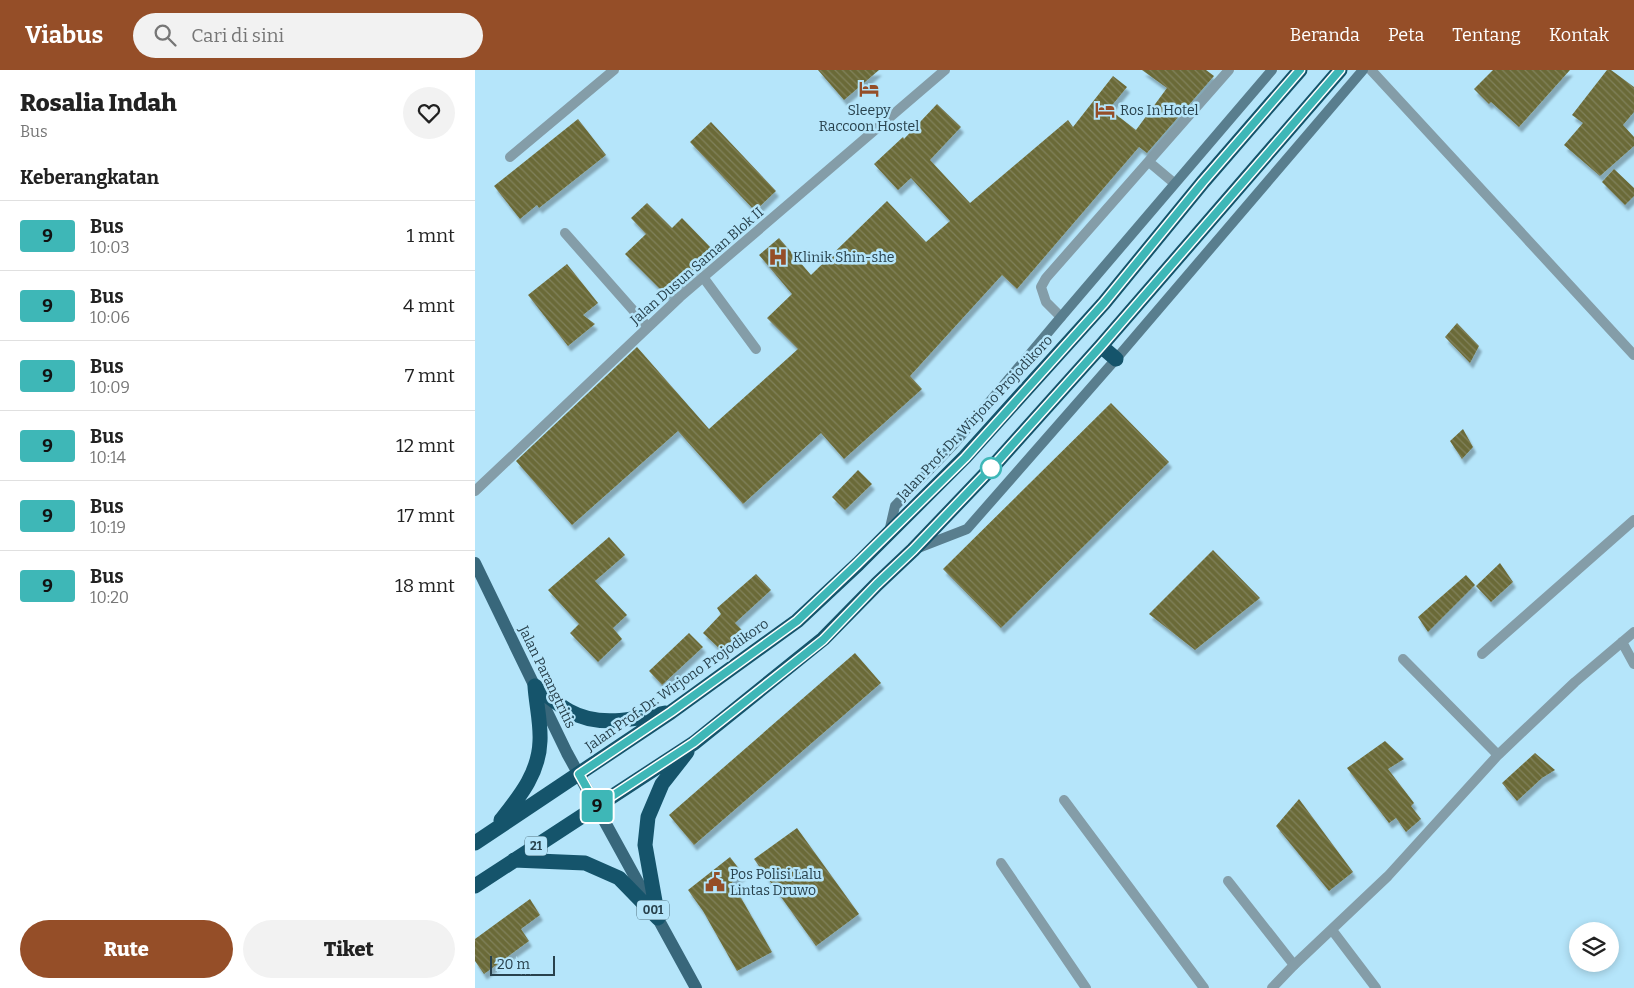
<!DOCTYPE html>
<html lang="id">
<head>
<meta charset="utf-8">
<style>
  body { margin:0; font-family:Bitter,serif; background:#f2f2f2; color:#222; height:100vh; display:flex; flex-direction:column; font-size:19px; white-space:nowrap }
  * { box-sizing:border-box; margin:0 }
  p { font-size:16px; color:#767676 }
  .icon { flex:none; width:28px; height:28px; fill:none; stroke:currentColor; stroke-width:2; stroke-linecap:round; stroke-linejoin:round }
  .map { position:relative; flex:1; overflow:hidden }
  .details { display:flex; flex-direction:column; background:#fff; width:475px }
  .details>* { flex:none }
  .badge { padding:0 10px; border-radius:4px; font-size:18px; line-height:32px }
  .controls { position:absolute; left:1094px; top:852px; display:grid; gap:10px }
  .controls a { display:grid; place-items:center; width:50px; height:50px; border-radius:50%; background:#fff; box-shadow:0 2px 8px #0003; font-size:25px }
  .scale { position:absolute; left:15px; bottom:12px; width:65px; box-sizing:border-box; padding-left:5px; border:2px solid #28414c; border-top:0; font-size:14px; line-height:18px; white-space:nowrap; color:#28414c; -webkit-text-stroke:4px #b5e5fa; paint-order:stroke }
  .map>.badge { position:absolute; translate:-50% -50%; box-shadow:0 0 0 2px #fff }
  h2 { padding:0 20px; font-size:19px; line-height:45px }
  .round { display:grid; place-items:center; flex:none; width:52px; height:52px; border-radius:26px; background:#f2f2f2 }
  .overview { display:flex; align-items:center; justify-content:space-between; height:85px; padding:0 20px }
  h1 { font-size:24px; font-weight:800; line-height:38px }
  .cta { display:flex; gap:10px; margin-top:auto; padding:10px 20px }
  .cta a { flex:1; height:58px; border-radius:30px; background:#954e28; color:#fff; font-size:20px; font-weight:800; line-height:58px; text-align:center }
  .cta a+a { background:#f2f2f2; color:#222 }
  ul { padding:0; list-style:none }
  li { display:flex; align-items:center; gap:15px; height:70px; padding:0 20px; border-top:1px solid #e0e0e0 }
  li div { flex:1 }
  li b { display:block; font-size:19px }
  li em { font-style:normal }
  li .badge { min-width:55px; font-weight:700; text-align:center }
  header { display:flex; align-items:center; gap:30px; box-sizing:border-box; height:70px; padding:0 25px; background:#954e28; color:#fff }
  header strong { font-size:24px }
  nav { display:flex; gap:28px; margin-inline-start:auto; font-size:18px }
  .search { width:350px; height:45px; background:#f2f2f2; display:flex; align-items:center; gap:12px; box-sizing:border-box; padding:0 18px; border-radius:28px; color:#767676; font-size:19px }
  main { display:flex; flex:1; min-height:0 }
  .map>svg:first-child { display:block }
  .building { fill:url(#building-back-hatch); filter:url(#shadow) }
  .lines { fill:none; stroke-linecap:round; stroke-linejoin:round }
  .lane { stroke:#849da8; stroke-width:10 }
  .street { stroke:#849da8; stroke-width:10 }
  .secondary { stroke:#597e8e; stroke-width:10 }
  .primary { stroke:#38677b; stroke-width:12 }
  .highway { stroke:#15546b; stroke-width:15 }
  .line-casing { stroke:#fff; stroke-width:11 }
  .line { stroke:#3eb7b7; stroke-width:8 }
  .stop-dot { fill:#fff; stroke:#3eb7b7; stroke-width:2.5 }
  .labels { text-anchor:middle; dominant-baseline:central; stroke-width:5; stroke-linejoin:round; paint-order:stroke }
  .shield { fill:#b5e5fa; stroke:#527280; stroke-width:1 }
  .shield-label { font-size:12px; font-weight:bold; fill:#28414c }
  .poi-label { font-size:14px; fill:#28414c; stroke:#b5e5fa; text-anchor:start }
  .street-label { font-size:14px; fill:#28414c; stroke:#b5e5fa }
</style>
</head>
<body>
<header>
<strong>Viabus</strong>
<div class="search"><svg class="icon" aria-label="search" viewBox="0 0 24 24"><circle cx="10" cy="10" r="6"/><path d="M15 15l6 6"/></svg>Cari di sini</div>
<nav><a>Beranda</a><a>Peta</a><a>Tentang</a><a>Kontak</a></nav>
</header>
<main>
<section class="details">
<div class="overview"><div><h1>Rosalia Indah</h1><p>Bus</p></div><a class="round"><svg class="icon" aria-label="heart" viewBox="0 0 24 24"><path d="M12 20l-8-8c-3-5 5-10 8-4 3-6 11-1 8 4z"/></svg></a></div>
<h2>Keberangkatan</h2>
<ul>
<li><span class="badge" style="background:#3eb7b7;color:#111">9</span><div><b>Bus</b><p>10:03</p></div><em>1 mnt</em></li>
<li><span class="badge" style="background:#3eb7b7;color:#111">9</span><div><b>Bus</b><p>10:06</p></div><em>4 mnt</em></li>
<li><span class="badge" style="background:#3eb7b7;color:#111">9</span><div><b>Bus</b><p>10:09</p></div><em>7 mnt</em></li>
<li><span class="badge" style="background:#3eb7b7;color:#111">9</span><div><b>Bus</b><p>10:14</p></div><em>12 mnt</em></li>
<li><span class="badge" style="background:#3eb7b7;color:#111">9</span><div><b>Bus</b><p>10:19</p></div><em>17 mnt</em></li>
<li><span class="badge" style="background:#3eb7b7;color:#111">9</span><div><b>Bus</b><p>10:20</p></div><em>18 mnt</em></li>
</ul>
<div class="cta"><a>Rute</a><a>Tiket</a></div>
</section>
<div class="map">
<svg width="1159" height="918" viewBox="0 0 1159 918">
  <defs>
    <pattern id="building-back-hatch" width="6" height="6" patternUnits="userSpaceOnUse" patternTransform="scale(1.25)"><rect width="6" height="6" fill="#6b6a37"/><path d="M-1 5l2 2M0 0l6 6M5-1l2 2" fill="none" stroke="#80815c"/></pattern>
    <filter id="shadow"><feDropShadow dx="3" dy="5.5" stdDeviation="1" flood-color="#0004"/></filter>
  </defs>
  <rect width="100%" height="100%" fill="#b5e5fa"/>
  <path class="building" d="M343,0H404L369,30Z
    M667,0H731L739,6L672,83L664,77L542,219L527,205L435,306L447,319L369,389L346,363L268,434L203,361L97,455L41,391L162,277L234,359L323,279L292,248L317,224L284,185L304,168L336,205L412,131L451,172L475,151L436,108L423,120L399,94L428,67L429,69L462,34L486,57L455,90L495,133L593,50L598,57L638,6L652,17L634,39L661,60L692,18Z
    M1018,0H1095L1044,57L1016,32L1014,34L999,19Z
    M1132,0H1136L1159,17V42L1148,55L1159,67V76L1125,106L1089,75L1108,53L1097,45Z
    M103,49L131,85L64,138L62,135L45,149L19,116Z
    M236,52L301,121L280,141L215,72Z
    M1139,99L1159,118V126L1150,135L1127,112Z
    M172,133L197,158L207,148L238,180L192,226L150,184L171,164L156,148Z
    M92,194L123,233L108,245L120,254L93,276L53,225Z
    M982,253L1004,276L995,293L970,267Z
    M636,333L694,392L526,558L468,499Z
    M988,359L998,377L987,389L975,371Z
    M383,400L397,414L370,440L357,427Z
    M134,467L150,485L120,511L152,545L138,558L147,569L123,592L95,563L104,554L73,520Z
    M738,480L785,528L720,580L674,544Z
    M1025,493L1038,512L1016,532L1001,516Z
    M281,504L296,520L260,553L267,560L247,581L228,563L246,544L242,538Z
    M991,505L1000,515L953,562L943,547Z
    M214,563L228,577L187,615L174,601Z
    M380,583L406,613L219,775L194,745Z
    M910,671L929,689L913,699L939,733L936,736L946,749L931,762L921,748L914,753L872,698Z
    M1060,683L1080,700L1067,708L1042,731L1027,713Z
    M824,729L878,802L854,821L801,756Z
    M322,758L384,844L341,876L279,789Z
    M255,787L268,804L257,812L297,882L262,901L228,841L213,820Z
    M55,829L65,845L46,859L54,871L9,904L0,891V869Z"/>
  <g class="lines">
    <path class="lane" d="M35,87L139,0
      M674,92L699,113
      M586,247L571,232L566,217L571,208L754,0
      M753,811L819,895"/>
    <path class="street" d="M896,0L1159,285
      M90,163L173,257
      M228,207L281,279
      M0,421L205,227L470,0
      M1147,572L1159,594
      M1007,584L1159,450
      M928,589L1023,685
      M589,730L729,918
      M526,793L611,918
      M857,860L901,918
      M797,918L819,895L913,806L1023,685L1100,612L1159,562"/>
    <path class="secondary" d="M414,462L420,436L479,374L586,247L797,0
      M443,478L492,459L641,289L888,0"/>
    <path class="primary" d="M0,493L92,683L221,918"/>
    <path class="highway" d="M626,276L641,289
      M60,616C71,624 82,634 94,641C124,658 158,649 190,643
      M26,750C45,726 64,703 65,671C66,653 61,633 60,616
      M0,773L196,642L322,551L383,494L490,387L629,233L728,112L825,0
      M39,790L110,793L144,808L183,848
      M0,816L219,673L348,569L402,514L438,480L522,392L626,276L865,0
      M183,848L170,775L173,747L187,714L212,682"/>
  </g>
  <g class="lines">
    <defs>
      <path id="line" d="M825,0L728,112L629,233L490,388L382,494L322,551L196,642L104,704L122,736L218,673L348,570L402,514L438,480L522,392L626,276L865,0"/>
    </defs>
    <use href="#line" class="line-casing"/>
    <use href="#line" class="line"/>
  </g>
  <defs>
    <symbol id="hotel-bare" viewBox="-9 -9 18 18"><path d="M-6-4.5h1.5V1H6V5H4.5V3h-9V5H-6ZM-4 0a1.8 1.8 0 1 1 3.6 0ZM.5 0V-2.5h3Q6-2.5 6 0Z" fill="#954e28" stroke="#b5e5fa" stroke-width="2.5" paint-order="stroke"/></symbol>
    <symbol id="hospital-bare" viewBox="-9 -9 18 18"><path d="M-5-5h3v3.5h4V-5h3V5h-3V1.5h-4V5h-3Z" fill="#954e28" stroke="#b5e5fa" stroke-width="2.5" paint-order="stroke"/></symbol>
    <symbol id="civic-bare" viewBox="-9 -9 18 18"><path d="M-.6-6.5H3V-4.5H.6V-3L4-1V1h2V6H-6V1h2V-1L-.6-3ZM-1.2 2.5V6h2.4V2.5Z" fill="#954e28" stroke="#b5e5fa" stroke-width="2.5" paint-order="stroke"/></symbol>
  </defs>
  <g fill-rule="evenodd">
    <use href="#hotel-bare" x="380" y="5" width="28" height="28"/>
    <use href="#hotel-bare" x="616" y="26" width="28" height="28"/>
    <use href="#hospital-bare" x="289" y="173" width="28" height="28"/>
    <use href="#civic-bare" x="226" y="798" width="28" height="28"/>
  </g>
  <circle class="stop-dot" cx="516" cy="398" r="10"/>
  <g class="labels">
    <g class="shield">
      <rect x="50" y="766.5" width="22" height="19" rx="4"/>
      <rect x="162" y="830.5" width="32" height="19" rx="4"/>
    </g>
    <g class="shield-label">
      <text x="61" y="776">21</text>
      <text x="178" y="840">001</text>
    </g>
    <g class="poi-label">
      <text x="394" y="40" text-anchor="middle">Sleepy<tspan x="394" dy="16">Raccoon Hostel</tspan></text>
      <text x="645" y="40">Ros In Hotel</text>
      <text x="318" y="187">Klinik Shin-she</text>
      <text x="255" y="804">Pos Polisi Lalu<tspan x="255" dy="16">Lintas Druwo</tspan></text>
    </g>
    <g class="street-label">
      <text transform="translate(222 196) rotate(-41)">Jalan Dusun Saman Blok II</text>
      <text transform="translate(500 348) rotate(-47)">Jalan Prof. Dr. Wirjono Projodikoro</text>
      <text transform="translate(72 607) rotate(64)">Jalan Parangtritis</text>
      <text transform="translate(202 615) rotate(-35)">Jalan Prof. Dr. Wirjono Projodikoro</text>
    </g>
  </g>
</svg>
<div class="controls">
<a><svg class="icon" aria-label="layers" viewBox="0 0 24 24"><path d="M12 4l9 5-9 5-9-5zM3 14l9 5 9-5"/></svg></a>
</div>
<div class="scale">20 m</div>
<b class="badge" style="left:122px;top:736px;background:#3eb7b7;color:#111">9</b>
</div>
</main>
</body>
</html>
